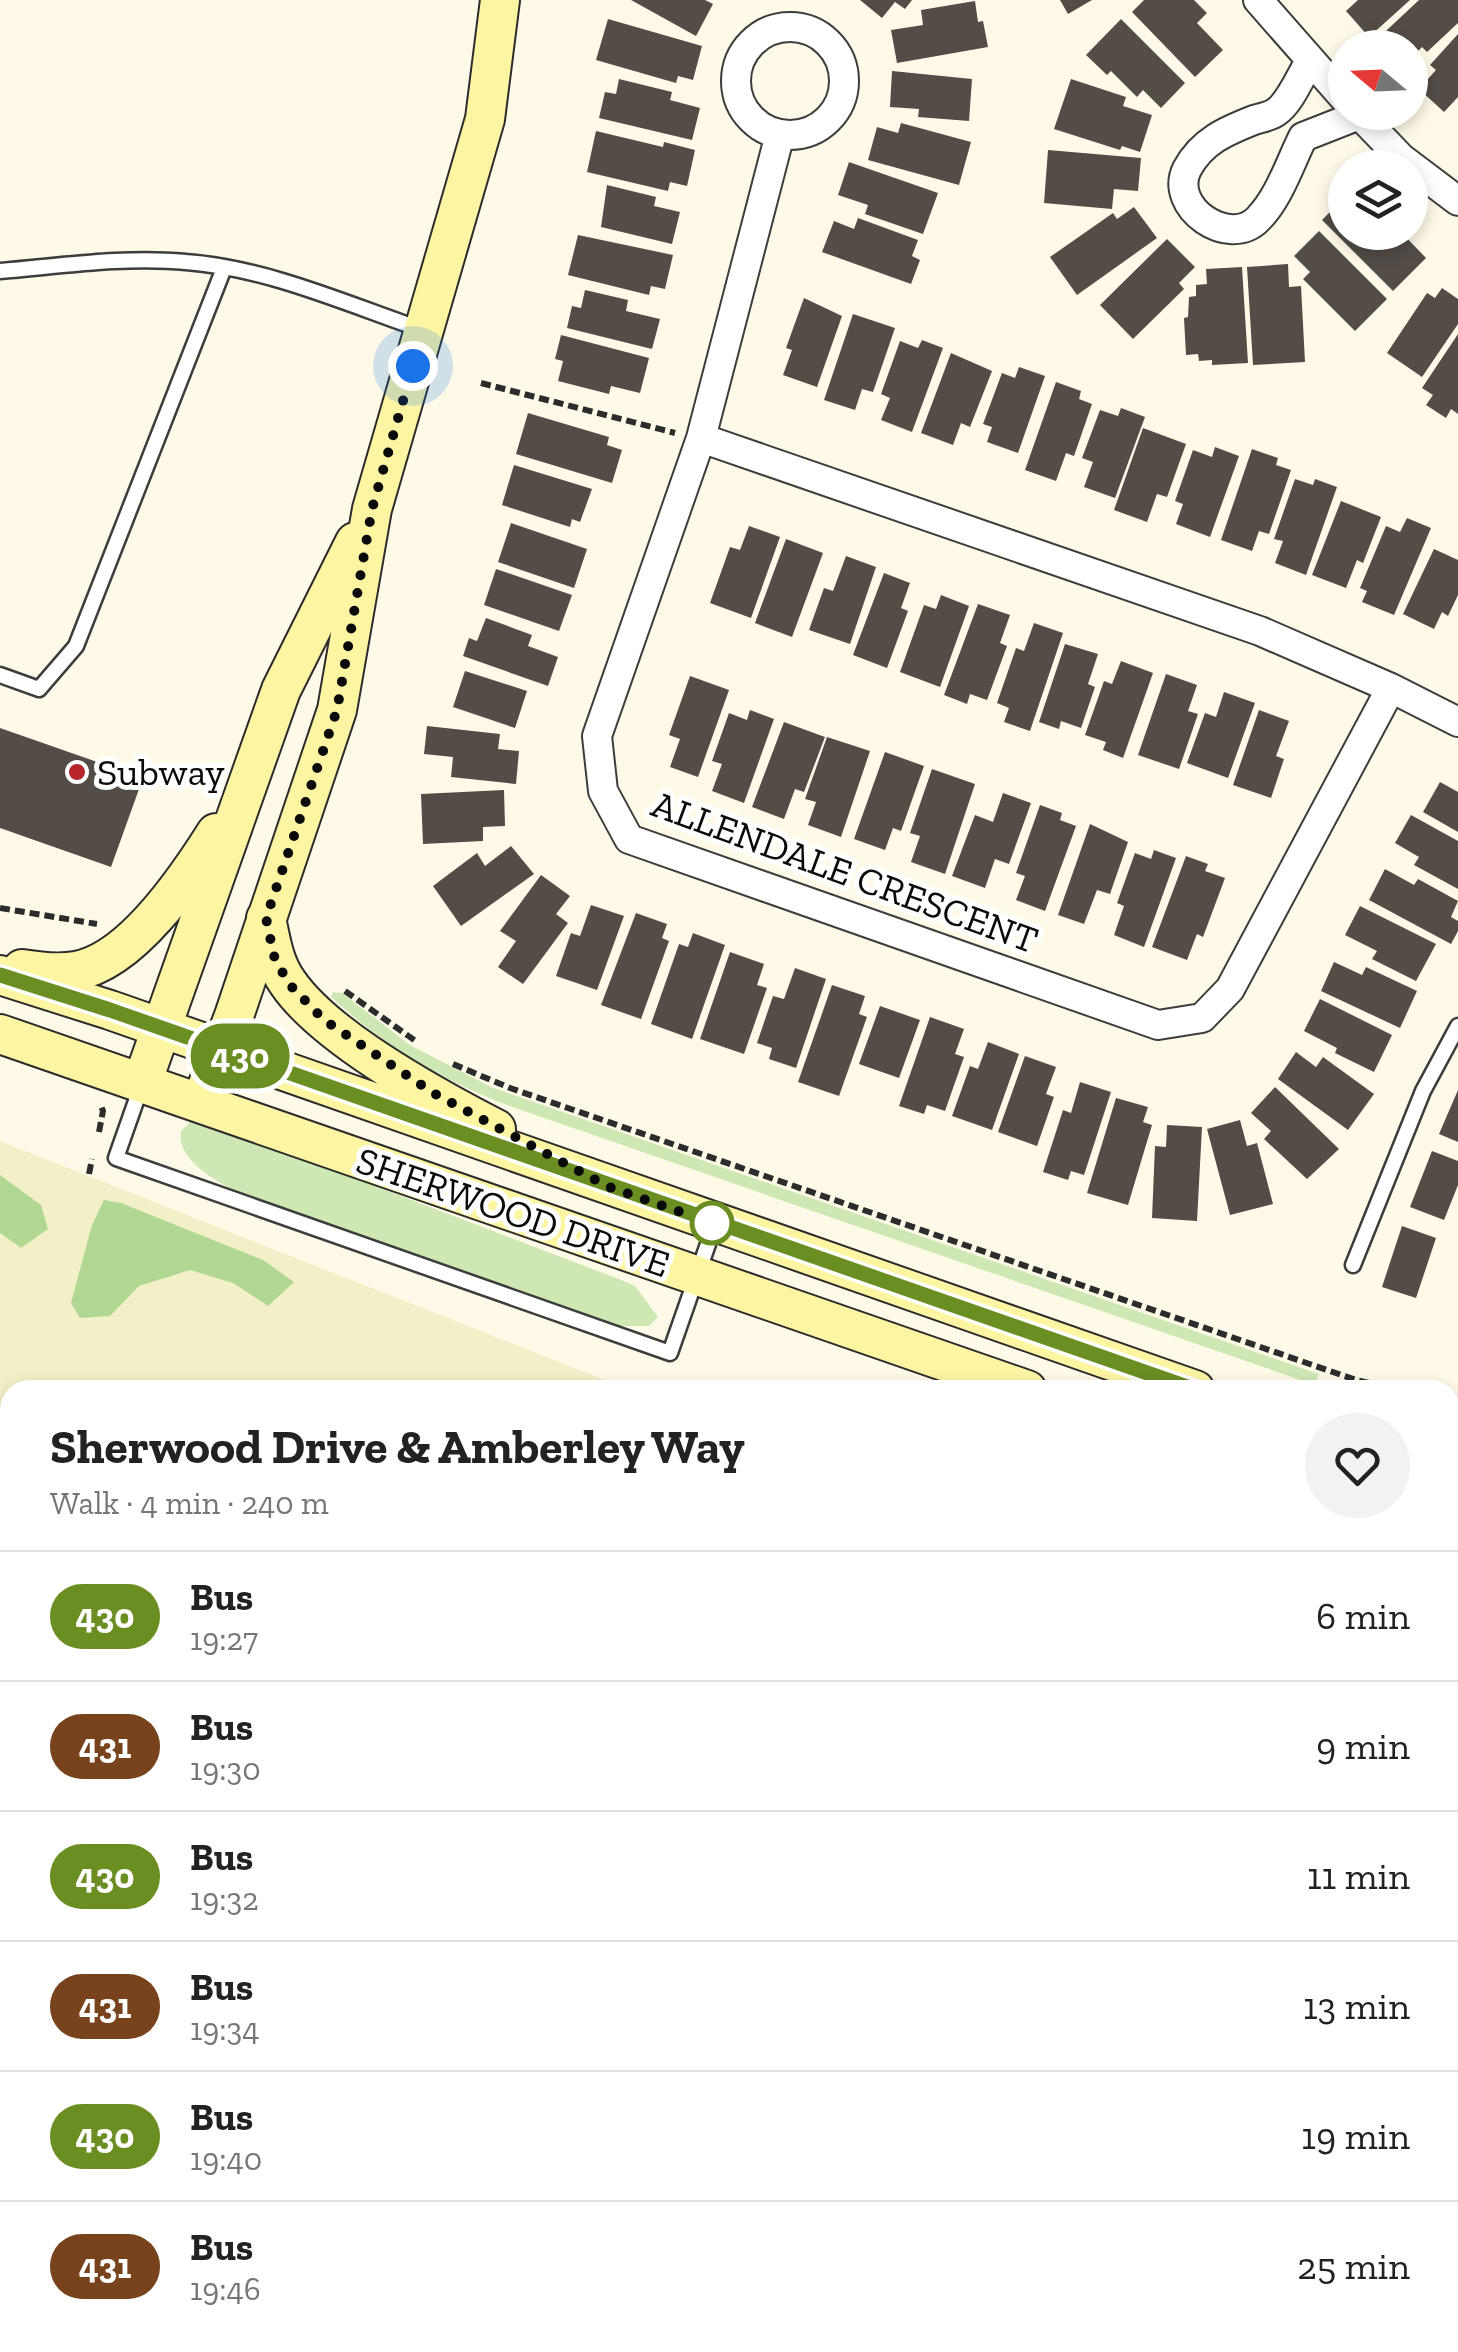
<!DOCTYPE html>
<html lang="en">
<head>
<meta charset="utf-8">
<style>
  body { margin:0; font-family:"Zilla Slab",serif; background:#f2f2f2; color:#222; height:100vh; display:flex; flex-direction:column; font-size:38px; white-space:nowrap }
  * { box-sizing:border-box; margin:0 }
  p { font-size:32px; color:#767676 }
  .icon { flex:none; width:55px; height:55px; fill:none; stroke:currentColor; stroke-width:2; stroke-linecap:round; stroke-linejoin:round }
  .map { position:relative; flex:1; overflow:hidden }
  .sheet { position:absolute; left:0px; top:1380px; width:1460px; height:972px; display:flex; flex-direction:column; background:#fff; border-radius:30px 30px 0 0; box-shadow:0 5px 15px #0003 }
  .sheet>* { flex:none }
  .badge { padding:0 20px; border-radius:32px; font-size:35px; line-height:65px }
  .needle { width:65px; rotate:289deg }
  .tools { position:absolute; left:1328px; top:30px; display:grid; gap:20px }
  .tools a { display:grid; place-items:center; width:100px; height:100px; border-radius:50%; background:#fff; box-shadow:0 5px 15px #0003; font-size:50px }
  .you { position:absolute; width:50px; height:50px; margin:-25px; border:8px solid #fff; border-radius:50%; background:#1a73e8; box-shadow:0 0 0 15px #1a73e833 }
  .map>.badge { position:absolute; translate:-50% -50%; box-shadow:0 0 0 5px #fff }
  .round { display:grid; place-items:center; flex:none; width:105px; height:105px; border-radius:52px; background:#f2f2f2 }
  .head { display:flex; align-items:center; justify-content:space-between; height:170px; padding:0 50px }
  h1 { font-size:48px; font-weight:700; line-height:75px }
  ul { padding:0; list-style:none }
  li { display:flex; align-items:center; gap:30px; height:130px; padding:0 50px; border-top:2px solid #e0e0e0 }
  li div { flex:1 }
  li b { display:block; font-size:38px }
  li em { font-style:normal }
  li .badge { min-width:110px; font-weight:700; text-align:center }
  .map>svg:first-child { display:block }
  .farmland { fill:#f3f0c9 }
  .green { fill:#cee7b3 }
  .forest { fill:#b1d893 }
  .water { fill:#aed9f5; stroke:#368dcb; stroke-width:2.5 }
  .building { fill:#534c47 }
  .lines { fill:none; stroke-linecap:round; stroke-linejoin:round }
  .lane-casing { stroke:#3d3d3d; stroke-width:19 }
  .street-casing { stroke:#3d3d3d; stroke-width:32 }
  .secondary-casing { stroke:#2c2c2c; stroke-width:42 }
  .path { stroke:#2c2c2c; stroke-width:6; stroke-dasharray:10 5; stroke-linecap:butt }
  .lane { stroke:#fff; stroke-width:14 }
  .street { stroke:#fff; stroke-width:28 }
  .secondary { stroke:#fef5a3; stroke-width:38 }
  .line-casing { stroke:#fff; stroke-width:22 }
  .line { stroke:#6b8e23; stroke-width:15 }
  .walk { stroke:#0a0a0a; stroke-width:10; stroke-dasharray:0 18 }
  .poi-dot { fill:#b7252b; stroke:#fff; stroke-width:4 }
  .stop-dot { fill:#fff; stroke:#6b8e23; stroke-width:5 }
  .labels { text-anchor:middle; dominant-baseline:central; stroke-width:10; stroke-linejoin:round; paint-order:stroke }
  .poi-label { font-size:38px; fill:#0a0a0a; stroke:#fff; text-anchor:start }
  .street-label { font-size:38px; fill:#0a0a0a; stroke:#fff }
</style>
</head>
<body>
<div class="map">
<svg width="1458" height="2352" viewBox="0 0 1458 2352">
  <rect width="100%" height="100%" fill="#fffae8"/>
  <path class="farmland" d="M0,1141L630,1390H10V1445L0,1456V1233L21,1248L41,1205L0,1175Z
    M0,1489H10V1591L0,1603Z
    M10,1750V2342H310L311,2352H0V1774Z"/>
  <path class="green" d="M333,992L342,993L410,1045L491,1087L1319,1374L1315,1385L504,1104C439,1078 383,1045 331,997Z
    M190,1122H207L624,1281L635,1286L658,1317L649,1326H620L250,1199C227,1186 175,1164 181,1131Z
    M1458,2207V2352H1407L1410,2343L1450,2342V2230Z"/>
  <path class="forest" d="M0,1175L41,1205L48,1229L21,1248L0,1233Z
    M104,1200L121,1203L263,1260L294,1282L268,1306L233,1283L190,1270L139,1286L110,1316L80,1318L71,1303L92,1225Z
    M10,1591V1750L0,1774V1603Z
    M354,2343V2342L452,2343L450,2352H350Z"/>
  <path class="water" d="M10,1445V1489H0V1456Z"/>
  <path class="building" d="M631,0H705L713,4L696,36Z
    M860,0H912L905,9L895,2L882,18Z
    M1060,0H1092L1068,14Z
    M1144,0H1194L1207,13L1197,23L1223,50L1195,77L1132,12Z
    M1358,0H1410L1369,37L1346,11Z
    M1419,0H1458V23L1427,52L1422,47L1410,59V48H1375L1372,44Z
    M975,1L978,22L983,21L988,47L897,63L891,30L923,25L921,10Z
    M608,19L702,46L693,80L678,76L676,83L596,60Z
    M1121,19L1185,83L1161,108L1143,90L1137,97L1111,71L1107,75L1086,55Z
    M1458,34V97L1444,112L1419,89L1436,70L1430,65Z
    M892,71L972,79L969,121L918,117L919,109L890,107Z
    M619,79L672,92L670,100L700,108L692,140L599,118L605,92L616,94Z
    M1071,79L1126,97L1123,106L1152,115L1140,152L1122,146L1120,150L1054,129Z
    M901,123L971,142L959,185L868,160L877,127L898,133Z
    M596,131L663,147L664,142L695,150L687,186L670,182L668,191L587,172Z
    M1048,150L1141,158L1138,191L1114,189L1112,209L1044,203Z
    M849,162L938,193L923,234L865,214L868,205L838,195Z
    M607,185L656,197L654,206L680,212L672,244L601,227Z
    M1345,197V232H1401L1426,258L1393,291L1322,220Z
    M1134,207L1157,238L1077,295L1050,257L1113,213L1117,219Z
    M858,218L918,240L912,256L920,260L911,284L822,252L834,221L854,229Z
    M1319,231L1387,299L1355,331L1303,279L1310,272L1294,256Z
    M578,235L673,255L665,289L651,286L649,295L568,275Z
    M1167,239L1195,267L1179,283L1184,289L1133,339L1100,305Z
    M1288,264L1289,287L1301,286L1305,362L1253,365L1247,267Z
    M1242,267L1248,363L1212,365V360L1199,361L1198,354L1186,355L1184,318L1188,317L1189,297L1196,296V285L1207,284L1206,269Z
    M1442,288L1458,299V324L1422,377L1387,353L1427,293L1435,298Z
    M585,290L628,300L626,311L660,319L652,349L567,328L572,306L581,308Z
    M804,298L842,316L817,387L783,375L792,350L786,348Z
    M853,314L895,328L873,392L862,389L855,410L824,400Z
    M1458,334V414L1451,409L1446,418L1426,405L1433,395L1422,388Z
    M561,335L649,358L640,393L611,386L609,394L558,381L563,361L555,359Z
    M922,340L943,348L912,432L881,420L890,398L881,394L900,341L918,348Z
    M951,353L992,371L970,427L961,423L953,445L921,433Z
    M1019,367L1045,376L1018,453L987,442L992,427L983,424L1002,373L1015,378Z
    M1056,382L1081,391L1079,399L1092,404L1074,456L1066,453L1056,481L1025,470Z
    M1121,408L1145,417L1115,498L1084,487L1093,462L1082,458L1100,410L1118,416Z
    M528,413L609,437L607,445L622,450L612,483L516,454Z
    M1143,428L1186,444L1167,497L1157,494L1147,522L1114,510Z
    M1215,447L1239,456L1210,537L1176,524L1183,504L1175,501L1193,450L1212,457Z
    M1252,449L1278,458L1276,465L1291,470L1269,534L1259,531L1252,551L1221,540Z
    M514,465L592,489L580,522L572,519L570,527L502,505Z
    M1295,479L1313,485L1315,479L1337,487L1306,575L1275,563L1283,541L1274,539Z
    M1341,501L1381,517L1363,563L1357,560L1346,588L1312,575Z
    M1407,518L1431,528L1394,615L1362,602L1367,591L1360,588L1386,526L1400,532Z
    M511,523L587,549L574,588L498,562Z
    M749,526L780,537L751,618L710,603L730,547L740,550Z
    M786,539L823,553L792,637L755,623Z
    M1434,549L1458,560V595L1448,616L1442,612L1434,629L1403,614Z
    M846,556L876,567L850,644L809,630L824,588L833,591Z
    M496,569L572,595L559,631L484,605Z
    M884,573L910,583L901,608L908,611L887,668L853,655Z
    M941,595L969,606L940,687L900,672L924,605L936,609Z
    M978,604L1010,615L1000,643L1007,646L987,700L970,694L967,704L944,695Z
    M486,618L532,635L528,646L558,657L548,686L463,656L469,638L477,641Z
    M1034,623L1063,633L1030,731L1004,722L1009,708L997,703L1016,648L1024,651Z
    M1065,644L1098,654L1088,684L1095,687L1081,728L1061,721L1059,729L1039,722Z
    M1121,661L1153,673L1123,758L1103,750L1106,742L1085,735L1104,681L1112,684Z
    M465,671L527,691L515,728L453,707Z
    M1166,674L1197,685L1188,711L1198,714L1179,769L1138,755Z
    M690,676L729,690L698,777L670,767L680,739L669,735Z
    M1224,692L1255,703L1228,778L1187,763L1205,713L1216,717Z
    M750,710L774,719L744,803L712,791L722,764L712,761L729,713L747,720Z
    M1259,710L1289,721L1276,756L1284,759L1271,798L1233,785Z
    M784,722L825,737L804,792L795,789L784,819L752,807Z
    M427,726L500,734L498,749L519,751L516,784L451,777L453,757L424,754Z
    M0,728L143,778L111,867L0,828Z
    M827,737L870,751L841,837L808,825L816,802L805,799Z
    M885,752L924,766L901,831L893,828L885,850L854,839Z
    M932,769L975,784L945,874L911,862L920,836L910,833Z
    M1440,782L1458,792V832L1423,812Z
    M504,790L505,826L483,827V841L423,844L421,794Z
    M1003,793L1031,803L1009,864L995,859L985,888L952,876L975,815L993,822Z
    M1040,805L1062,813L1060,820L1076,826L1045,911L1016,900L1025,876L1016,873Z
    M1411,815L1458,841V889L1414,865L1419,857L1395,843Z
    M1090,824L1128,842L1110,894L1097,890L1084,924L1058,915Z
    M511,846L534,874L461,926L433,886L477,853L485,866Z
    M1154,850L1176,858L1144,947L1114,935L1124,906L1117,903L1135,853L1151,859Z
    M1186,856L1208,864L1205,871L1225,878L1203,937L1197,934L1187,960L1152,947Z
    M1385,869L1414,885L1418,879L1458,901L1451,917L1458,921V931L1451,944L1369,900Z
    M541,875L570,896L556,914L568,923L523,984L498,967L516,941L500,931Z
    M591,905L624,916L597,990L556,976L571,933L580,936Z
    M1360,906L1436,944L1416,981L1372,959L1377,951L1345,935Z
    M636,913L667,924L662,938L669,941L641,1019L601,1005Z
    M693,933L725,945L692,1039L651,1024L679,944L688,947Z
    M730,952L764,964L757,985L767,988L744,1054L700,1039Z
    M1334,962L1362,975L1366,967L1417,991L1400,1028L1321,991Z
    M795,968L826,979L796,1068L769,1059L772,1048L757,1043L773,996L784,999Z
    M832,985L865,996L859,1014L867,1017L839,1096L798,1082Z
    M1320,999L1392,1035L1374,1072L1335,1053L1337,1048L1304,1031Z
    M880,1006L920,1020L899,1078L859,1064Z
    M930,1017L964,1029L955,1054L964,1057L945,1111L927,1105L924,1114L899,1106Z
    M988,1042L1019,1054L992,1130L952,1116L970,1066L978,1069Z
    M1296,1052L1316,1067L1323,1057L1374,1094L1348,1130L1278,1079Z
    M1025,1056L1056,1067L1046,1094L1054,1097L1037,1146L998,1132Z
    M1080,1082L1111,1092L1084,1175L1071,1171L1068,1180L1043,1172L1063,1110L1071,1113Z
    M1275,1087L1339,1149L1307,1179L1264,1139L1271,1131L1251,1113Z
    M1458,1090V1142L1439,1134Z
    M1116,1098L1148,1107L1143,1122L1152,1125L1128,1205L1087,1193Z
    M1240,1120L1247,1146L1257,1143L1273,1204L1230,1215L1207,1129Z
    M1167,1125L1202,1127L1197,1221L1152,1218L1155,1146L1166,1147Z
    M1432,1151L1458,1161V1185L1444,1220L1410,1207Z
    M1402,1226L1436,1238L1416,1298L1382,1287Z"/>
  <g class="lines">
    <defs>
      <path id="lane" d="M0,271C61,266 124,256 186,262C267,268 347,304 423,330
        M0,675L39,689L76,646L224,268
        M142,1084L116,1158L670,1353L715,1224
        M1353,1265L1423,1091L1458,1026"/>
      <path id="street" d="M1258,0L1345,99
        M736 81a54 54 0 1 1 108 0a54 54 0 1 1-108 0Z
        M1310,61C1301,75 1290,103 1276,112C1271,116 1261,118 1254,120C1226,131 1202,141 1187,169C1168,207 1229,249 1258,219C1279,198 1290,163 1303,137L1359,115
        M1357,112L1401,158L1458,201
        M780,134L701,438L597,736L603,791L629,839L1158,1025L1202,1018L1230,989L1391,688
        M701,438L1260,631L1391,688L1458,722
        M1190,2342L1197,2352
        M1026,2343L1027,2342"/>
      <path id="secondary" d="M266,918C271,941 274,964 288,983C326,1038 436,1098 496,1129
        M22,969C40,972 58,974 76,971C132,961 187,879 216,833
        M0,975L110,1010L1195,1390
        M0,1034L1027,1390
        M142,1083L281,690L355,542
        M201,1103L234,1016L337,710L372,509L485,119L500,0
        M1450,1438L1458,1437
        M1450,1479L1458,1482
        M1450,1539L1458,1542
        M1450,1775L1458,1753
        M1450,1938L1458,1923"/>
    </defs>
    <use href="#lane" class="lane-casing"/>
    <use href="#street" class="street-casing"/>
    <use href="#secondary" class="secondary-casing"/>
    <path class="path" d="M481,383L675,433
      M0,908L97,924
      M345,991L417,1042
      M453,1064L510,1088L1356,1380L1399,1390
      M99,1132L103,1111L101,1106
      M89,1174L92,1159
      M1450,2026L1458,2011
      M1109,2352L1126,2342"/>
    <use href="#lane" class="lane"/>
    <use href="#street" class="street"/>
    <use href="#secondary" class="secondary"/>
  </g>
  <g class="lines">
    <defs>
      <path id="line" d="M0,975L110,1010L1196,1390"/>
    </defs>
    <use href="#line" class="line-casing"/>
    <use href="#line" class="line"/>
    <path class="walk" d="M413,366L372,509L337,710L266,918L274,956L288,983L324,1020L435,1094L609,1187L715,1224L712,1223"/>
  </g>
  <circle class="poi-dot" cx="77" cy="772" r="10"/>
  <circle class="stop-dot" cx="712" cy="1223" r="20"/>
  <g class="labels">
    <g class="poi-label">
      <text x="97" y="772">Subway</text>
    </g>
    <g class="street-label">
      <text transform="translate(845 872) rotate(20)">ALLENDALE CRESCENT</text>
      <text transform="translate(513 1212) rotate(19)">SHERWOOD DRIVE</text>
    </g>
  </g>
</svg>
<div class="tools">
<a><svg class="needle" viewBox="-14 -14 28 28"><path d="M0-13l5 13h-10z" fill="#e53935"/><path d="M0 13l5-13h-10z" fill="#767676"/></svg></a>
<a><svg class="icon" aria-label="layers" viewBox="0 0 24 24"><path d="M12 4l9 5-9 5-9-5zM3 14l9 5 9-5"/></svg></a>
</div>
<div class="you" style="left:413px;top:366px"></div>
<b class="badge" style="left:240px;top:1056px;background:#6b8e23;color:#fff">430</b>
<section class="sheet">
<div class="head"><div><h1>Sherwood Drive &amp; Amberley Way</h1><p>Walk · 4 min · 240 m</p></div><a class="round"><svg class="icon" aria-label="heart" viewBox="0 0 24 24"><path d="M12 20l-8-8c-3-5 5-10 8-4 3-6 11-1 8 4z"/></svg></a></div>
<ul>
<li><span class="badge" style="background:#6b8e23;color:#fff">430</span><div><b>Bus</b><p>19:27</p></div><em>6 min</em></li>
<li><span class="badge" style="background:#78431c;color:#fff">431</span><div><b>Bus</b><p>19:30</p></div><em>9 min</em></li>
<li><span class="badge" style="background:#6b8e23;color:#fff">430</span><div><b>Bus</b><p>19:32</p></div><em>11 min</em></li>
<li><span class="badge" style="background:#78431c;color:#fff">431</span><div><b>Bus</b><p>19:34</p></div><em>13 min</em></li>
<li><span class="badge" style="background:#6b8e23;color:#fff">430</span><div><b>Bus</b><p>19:40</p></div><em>19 min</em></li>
<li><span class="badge" style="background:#78431c;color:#fff">431</span><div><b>Bus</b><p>19:46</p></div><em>25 min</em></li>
</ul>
</section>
</div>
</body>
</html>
